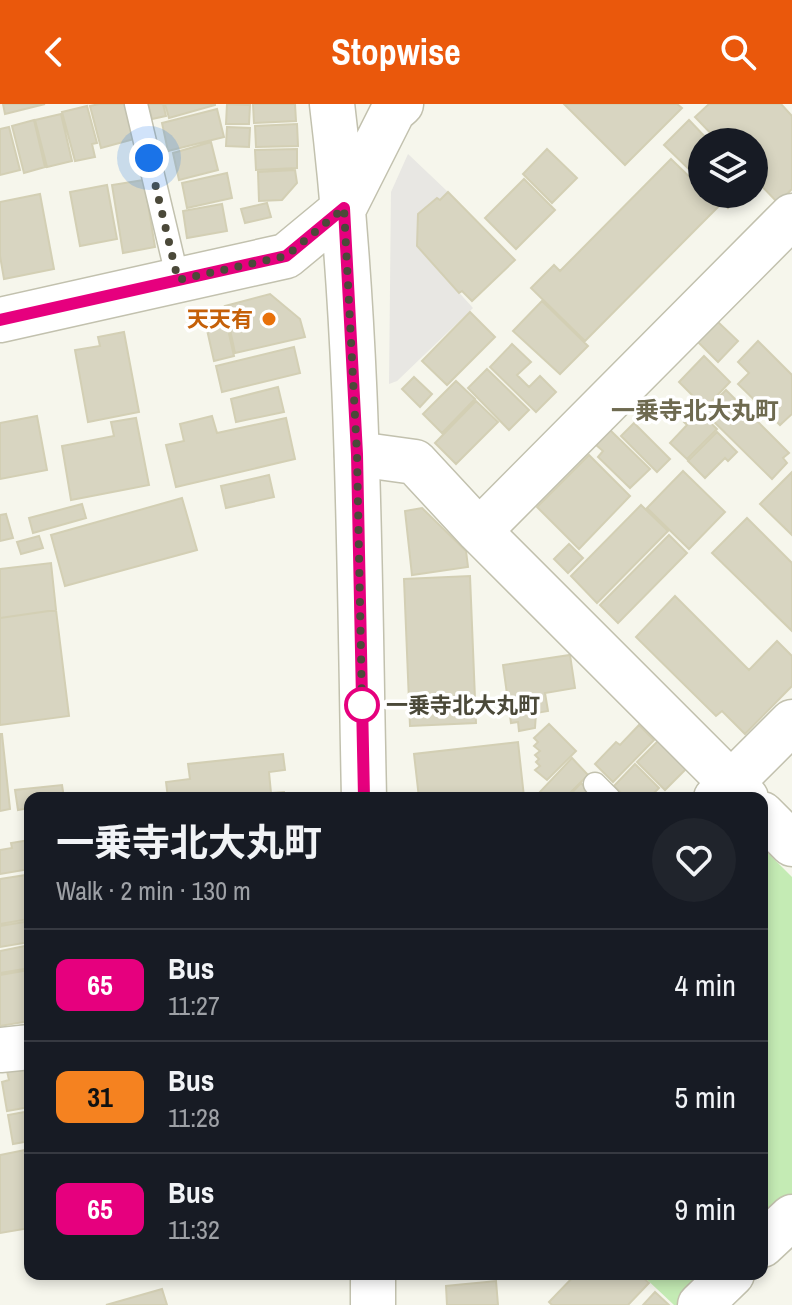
<!DOCTYPE html>
<html lang="en">
<head>
<meta charset="utf-8">
<style>
  body { margin:0; font-family:"Archivo Narrow","Noto Sans JP",sans-serif; background:#20242c; color:#f1f3f6; height:100vh; display:flex; flex-direction:column; font-size:30px; white-space:nowrap }
  * { box-sizing:border-box; margin:0 }
  p { font-size:26px; color:#9ea1a6 }
  .icon { flex:none; width:44px; height:44px; fill:none; stroke:currentColor; stroke-width:2; stroke-linecap:round; stroke-linejoin:round }
  .map { position:relative; flex:1; overflow:hidden }
  .details { position:absolute; left:24px; top:688px; width:744px; height:488px; display:flex; flex-direction:column; background:#171b24; border-radius:16px; box-shadow:0 4px 12px #0003 }
  .details>* { flex:none }
  .badge { padding:0 16px; border-radius:12px; font-size:28px; line-height:52px }
  .controls { position:absolute; left:688px; top:24px; display:grid; gap:16px }
  .controls a { display:grid; place-items:center; width:80px; height:80px; border-radius:50%; background:#171b24; box-shadow:0 4px 12px #0003; font-size:40px }
  .you { position:absolute; width:40px; height:40px; margin:-20px; border:6px solid #fff; border-radius:50%; background:#1a73e8; box-shadow:0 0 0 12px #1a73e833 }
  .map>.badge { position:absolute; translate:-50% -50%; box-shadow:0 0 0 4px #fff }
  .round { display:grid; place-items:center; flex:none; width:84px; height:84px; border-radius:42px; background:#20242c }
  .overview { display:flex; align-items:center; justify-content:space-between; height:136px; padding:0 32px }
  h1 { font-size:38px; font-weight:700; line-height:60px }
  ul { padding:0; list-style:none }
  li { display:flex; align-items:center; gap:24px; height:112px; padding:0 32px; border-top:2px solid #363941 }
  li div { flex:1 }
  li b { display:block; font-size:30px }
  li em { font-style:normal }
  li .badge { min-width:88px; font-weight:700; text-align:center }
  header { display:flex; justify-content:space-between; align-items:center; height:104px; padding:0 32px; background:#ea580c; color:#fff; font-size:36px; font-weight:700 }
  .map>svg:first-child { display:block }
  .green { fill:#c4ebb4 }
  .parking { fill:#e8e7e3 }
  .building { fill:#d8d5c1; stroke:#d3cfb4; stroke-width:2 }
  .lines { fill:none; stroke-linecap:round; stroke-linejoin:round }
  .service-casing { stroke:#c2c1ae; stroke-width:25 }
  .minor-casing { stroke:#c2c1ae; stroke-width:47 }
  .tertiary-casing { stroke:#c2c1ae; stroke-width:47 }
  .service { stroke:#fff; stroke-width:22 }
  .minor { stroke:#fff; stroke-width:44 }
  .tertiary { stroke:#fff; stroke-width:44 }
  .line-casing { stroke:#fff; stroke-width:18 }
  .line { stroke:#e6007e; stroke-width:12 }
  .walk { stroke:#4b4939; stroke-width:8; stroke-dasharray:0 14.4 }
  .food-dot { fill:#e8710a; stroke:#fff; stroke-width:3 }
  .stop-dot { fill:#fff; stroke:#e6007e; stroke-width:4 }
  .labels { text-anchor:middle; dominant-baseline:central; stroke-width:7; stroke-linejoin:round; paint-order:stroke }
  .food-label { font-size:22px; font-weight:bold; fill:#c56008; stroke:#fff; text-anchor:end }
  .stop-label { font-size:22px; font-weight:bold; fill:#4b4939; stroke:#fff; text-anchor:start }
  .neighbourhood-label { font-size:24px; font-weight:bold; fill:#6e6a50; stroke:#fff }
</style>
</head>
<body>
<header><svg class="icon" aria-label="back" viewBox="0 0 24 24"><path d="M15 5l-7 7 7 7"/></svg>Stopwise<svg class="icon" aria-label="search" viewBox="0 0 24 24"><circle cx="10" cy="10" r="6"/><path d="M15 15l6 6"/></svg></header>
<div class="map">
<svg width="792" height="1201" viewBox="0 0 792 1201">
  <rect width="100%" height="100%" fill="#f6f6ec"/>
  <path class="green" d="M762,743L792,773V1090L762,1120Z
    M641,1170H711L680,1201H674Z"/>
  <path class="parking" d="M408,50L448,88L440,96L437,94L418,110L417,142L473,204L397,277L389,280L391,88Z"/>
  <path class="building" d="M3,0H45L5,10Z
    M99,0H125L134,35L101,44L90,2Z
    M148,0H163L166,12L152,15Z
    M165,0H215V1L169,14Z
    M227,0L250,1L249,20H226Z
    M253,0H295L296,17L254,19Z
    M564,0H677L682,4L625,61Z
    M709,0H781L792,12V85L778,99L754,74V38H719L695,13Z
    M87,2L97,39L92,40L95,53L75,57L62,8Z
    M217,5L224,33L168,47L162,19Z
    M61,10L72,57L47,63L35,16Z
    M34,16L45,63L24,69L12,22Z
    M689,16L710,38H702L700,48L702,51V78L664,41Z
    M297,20L298,42L256,43L255,22Z
    M9,23L20,66L0,71V25Z
    M227,23L250,24L249,43L226,42Z
    M211,38L218,66L179,76L173,49Z
    M297,45V64L256,66L255,46Z
    M547,45L577,74L552,99L523,70Z
    M671,55L702,85V90H707L719,102L585,237L531,184L554,161L560,167Z
    M295,66L297,79L282,96L259,97L258,68Z
    M227,69L232,94L187,104L182,79Z
    M524,75L555,106L516,145L485,114Z
    M144,76L155,143L123,149L112,81Z
    M107,81L117,135L80,142L70,88Z
    M448,88L515,156L472,197L462,187L459,189L417,142L418,110L437,94L440,96Z
    M40,90L54,165L4,175L0,152V98Z
    M714,90H742L728,104Z
    M267,99L271,113L245,119L241,105Z
    M222,100L227,127L187,134L183,107Z
    M270,190L300,215L305,233L235,249L225,202Z
    M542,197L588,242L560,270L513,227Z
    M223,203L234,252L214,257L203,208Z
    M470,208L495,233L447,281L422,257Z
    M718,218L738,237L718,258L698,238Z
    M124,228L139,308L88,318L75,246L100,242L98,233Z
    M758,237L792,271V310L780,321L738,280L749,269L738,258Z
    M512,240L531,258L517,271L529,283L540,272L556,288L536,308L490,263Z
    M294,243L300,269L222,288L216,262Z
    M704,252L730,278L705,304L679,278Z
    M487,265L529,306L509,326L468,284Z
    M414,273L432,290L420,303L402,285Z
    M456,277L475,295L442,329L423,310Z
    M278,283L284,308L236,318L231,295Z
    M726,286L789,349L783,354L787,359L772,375L704,308Z
    M476,297L498,318L456,360L435,339Z
    M697,306L717,325L687,355L670,339L687,321L684,318Z
    M37,312L47,366L0,375V319Z
    M212,312L217,329L286,314L295,355L176,383L166,341L184,337L180,320Z
    M136,314L149,381L71,396L62,342L114,332L111,318Z
    M634,319L670,355L657,368L621,332Z
    M610,326L650,365L630,384L598,353L603,347L596,341Z
    M717,328L737,348L728,357L725,354L705,374L688,357Z
    M589,351L630,392L579,445L537,403Z
    M683,367L725,408L689,445L647,404Z
    M792,368V431L760,400Z
    M269,371L274,393L226,404L221,382Z
    M182,394L197,446L65,482L51,431Z
    M82,400L86,414L33,429L29,414Z
    M641,401L668,427L597,499L571,472Z
    M422,404L466,447L468,463L412,471L405,407Z
    M6,410L13,434L0,437V411Z
    M747,414L792,459V527L712,449Z
    M669,431L687,449L618,519L600,501Z
    M39,432L43,444L21,450L17,438Z
    M569,440L583,454L568,469L554,455Z
    M51,459L56,506L0,514V465Z
    M470,472L476,619L410,622L404,475Z
    M675,492L749,566L777,537L792,552V582L745,630L722,607L716,612L636,533Z
    M56,506L69,612L0,621V514Z
    M570,551L575,584L545,589L548,607L536,609L535,624L519,627L518,618L511,619L503,561Z
    M549,620L576,647L547,676L535,666L540,662L536,658L539,655L535,651L540,647L534,642L538,638L534,634Z
    M639,621L654,636L613,678L595,660L616,638L620,641Z
    M0,630H2L10,705L0,707Z
    M658,637L686,665L665,686L637,658Z
    M518,638L524,693L419,694L414,650Z
    M283,650L285,666L269,668L271,689L284,688L285,694H168L166,678L190,675L188,660Z
    M572,654L588,671L565,694H541L538,690Z
    M635,660L659,684L649,694H626L614,682Z
    M581,679L595,694H567Z
    M62,681L64,694H30V704L18,706L15,686Z
    M30,736V765L0,770V746L12,744L11,739Z
    M26,771L30,796V805H27L29,815L0,820V775Z
    M30,817V838L0,843V822Z
    M30,841V864L0,869V847Z
    M29,866L30,917L0,922V871Z
    M30,963V1003L7,1007L2,978L9,976L7,967Z
    M30,1007V1037L13,1040L8,1011Z
    M30,1045V1124L0,1129V1051Z
    M576,1170H639L649,1179L628,1201H552L549,1198Z
    M496,1177L498,1201H447L446,1182Z
    M162,1185L167,1201H106Z
    M655,1188L669,1201H643Z"/>
  <g class="lines">
    <defs>
      <path id="service" d="M136,0L178,176
        M595,680L609,694"/>
      <path id="minor" d="M357,350L415,358L479,427L746,694
        M479,427L792,112
        M716,694L792,618
        M762,710L792,740
        M0,946L30,943
        M762,1141L792,1113
        M700,1201L732,1170"/>
      <path id="tertiary" d="M332,0C360,230 359,463 364,694
        M0,216L286,152L344,104L393,7L401,0
        M373,1170V1201"/>
    </defs>
    <use href="#service" class="service-casing"/>
    <use href="#minor" class="minor-casing"/>
    <use href="#tertiary" class="tertiary-casing"/>
    <use href="#service" class="service"/>
    <use href="#minor" class="minor"/>
    <use href="#tertiary" class="tertiary"/>
  </g>
  <g class="lines">
    <defs>
      <path id="line" d="M0,216L286,152L344,104L357,350L364,694"/>
    </defs>
    <use href="#line" class="line-casing"/>
    <use href="#line" class="line"/>
    <path class="walk" d="M149,54L178,176L286,152L344,104L357,350L362,601"/>
  </g>
  <circle class="food-dot" cx="269" cy="215" r="8"/>
  <circle class="stop-dot" cx="362" cy="601" r="16"/>
  <g class="labels">
    <g class="food-label">
      <text x="253" y="215">天天有</text>
    </g>
    <g class="stop-label">
      <text x="386" y="601">一乗寺北大丸町</text>
    </g>
    <g class="neighbourhood-label">
      <text x="695" y="306">一乗寺北大丸町</text>
    </g>
  </g>
</svg>
<div class="controls">
<a><svg class="icon" aria-label="layers" viewBox="0 0 24 24"><path d="M12 4l9 5-9 5-9-5zM3 14l9 5 9-5"/></svg></a>
</div>
<div class="you" style="left:149px;top:54px"></div>
<section class="details">
<div class="overview"><div><h1>一乗寺北大丸町</h1><p>Walk · 2 min · 130 m</p></div><a class="round"><svg class="icon" aria-label="heart" viewBox="0 0 24 24"><path d="M12 20l-8-8c-3-5 5-10 8-4 3-6 11-1 8 4z"/></svg></a></div>
<ul>
<li><span class="badge" style="background:#e6007e;color:#fff">65</span><div><b>Bus</b><p>11:27</p></div><em>4 min</em></li>
<li><span class="badge" style="background:#f58220;color:#111">31</span><div><b>Bus</b><p>11:28</p></div><em>5 min</em></li>
<li><span class="badge" style="background:#e6007e;color:#fff">65</span><div><b>Bus</b><p>11:32</p></div><em>9 min</em></li>
</ul>
</section>
</div>
</body>
</html>
